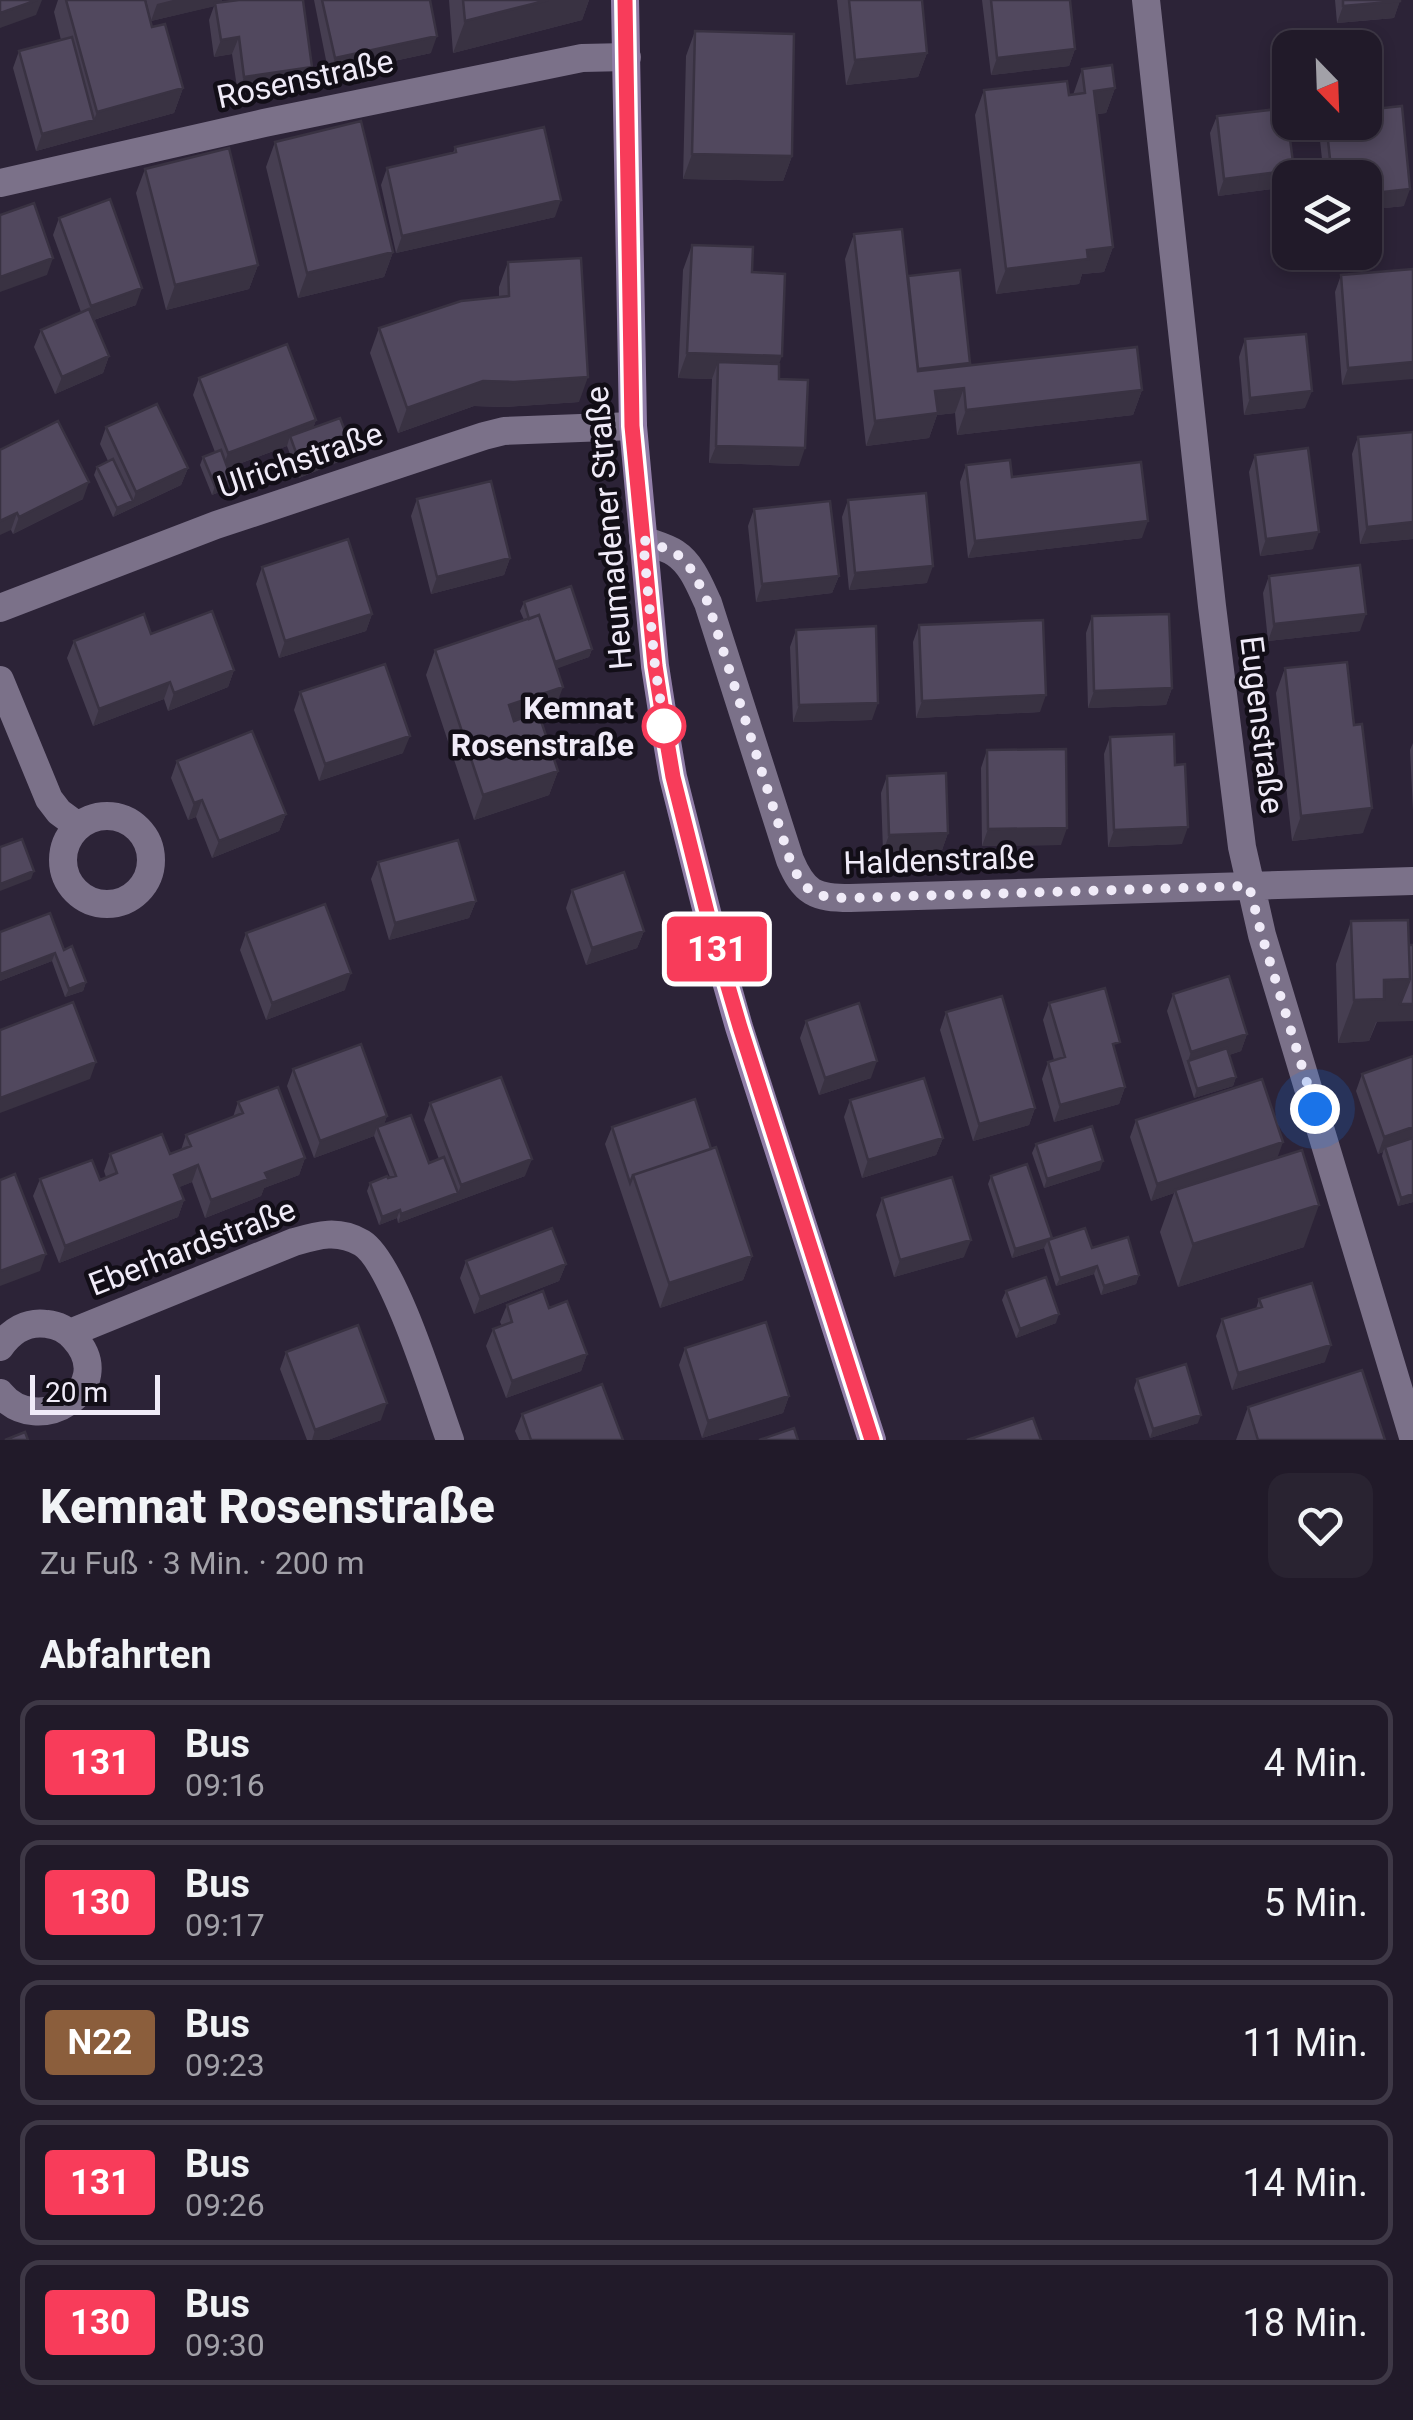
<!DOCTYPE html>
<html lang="de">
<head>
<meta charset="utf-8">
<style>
  body { margin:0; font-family:Roboto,sans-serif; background:#292331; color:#f1f3f6; height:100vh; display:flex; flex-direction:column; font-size:38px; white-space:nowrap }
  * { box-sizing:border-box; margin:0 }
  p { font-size:32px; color:#a2a1a8 }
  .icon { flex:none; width:55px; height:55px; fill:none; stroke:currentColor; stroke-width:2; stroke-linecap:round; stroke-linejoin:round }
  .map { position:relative; height:1440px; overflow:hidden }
  .side { display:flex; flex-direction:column; background:#211a29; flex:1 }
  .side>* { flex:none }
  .badge { padding:0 20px; border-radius:8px; font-size:35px; line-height:65px }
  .needle { width:65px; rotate:157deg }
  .buttons { position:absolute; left:1272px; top:30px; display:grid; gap:20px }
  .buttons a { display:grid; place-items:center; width:110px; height:110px; border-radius:20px; background:#211a29; box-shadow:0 5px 15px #0003,0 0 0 2px #3e3846; font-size:50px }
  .scale { position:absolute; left:30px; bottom:25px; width:130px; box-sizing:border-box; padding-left:10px; border:5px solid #f0ebf8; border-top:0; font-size:28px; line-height:35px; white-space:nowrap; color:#f0ebf8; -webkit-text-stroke:8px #120e17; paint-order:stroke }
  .you { position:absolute; width:50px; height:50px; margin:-25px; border:8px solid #fff; border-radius:50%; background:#1a73e8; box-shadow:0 0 0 15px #1a73e833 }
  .map>.badge { position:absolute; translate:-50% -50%; box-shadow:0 0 0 5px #fff }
  h2 { padding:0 40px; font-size:38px; line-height:90px }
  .round { display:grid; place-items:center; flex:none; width:105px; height:105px; border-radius:20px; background:#292331 }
  .overview { display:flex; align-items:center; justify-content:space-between; height:170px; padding:0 40px }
  h1 { font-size:48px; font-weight:800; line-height:75px }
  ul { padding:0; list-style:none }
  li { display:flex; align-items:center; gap:30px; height:125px; margin:0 20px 15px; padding:0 20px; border:5px solid #3e3846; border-radius:20px }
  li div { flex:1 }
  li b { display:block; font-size:38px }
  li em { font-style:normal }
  li .badge { min-width:110px; font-weight:700; text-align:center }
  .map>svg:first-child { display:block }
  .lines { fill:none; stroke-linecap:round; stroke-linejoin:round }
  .minor { stroke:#7b7189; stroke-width:28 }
  .secondary { stroke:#917ea8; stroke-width:28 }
  .wall { fill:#463e51 }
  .shaded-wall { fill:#393242 }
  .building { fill:#51485e; stroke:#393242; stroke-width:2.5 }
  .line-casing { stroke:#fff; stroke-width:22 }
  .line { stroke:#f83c5a; stroke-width:15 }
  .walk { stroke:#f0ebf8; stroke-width:10; stroke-dasharray:0 18 }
  .stop-dot { fill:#fff; stroke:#f83c5a; stroke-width:5 }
  .labels { text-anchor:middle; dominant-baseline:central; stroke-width:9; stroke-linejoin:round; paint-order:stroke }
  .street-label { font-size:32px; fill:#f0ebf8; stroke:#120e17 }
  .stop-label { font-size:32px; font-weight:bold; fill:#f0ebf8; stroke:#120e17; text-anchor:end }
</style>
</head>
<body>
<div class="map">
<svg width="1413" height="1440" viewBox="0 0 1413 1440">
  <rect width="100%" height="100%" fill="#2c2337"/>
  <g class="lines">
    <path class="minor" d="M1146,0L1212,606L1242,847L1262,935L1413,1437
      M0,183L264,123L582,58L627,57
      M643,540C653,544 666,547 675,553C692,564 700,586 708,603L790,860C804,893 815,898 850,898L1413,881
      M0,608L216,525L484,436L504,431L633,426
      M0,680L49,799L59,812L78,826
      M63 860a44 44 0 1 1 88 0a44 44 0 1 1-88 0Z
      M70,1333L294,1242C318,1235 338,1229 362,1243C394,1263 435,1399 450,1440
      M0,1347C11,1331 27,1321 47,1324C58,1325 67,1330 74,1338C120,1388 38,1440 0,1393"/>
    <path class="secondary" d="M625,0L633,426L655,666L665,730L673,777L712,932L739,1027L872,1440"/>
  </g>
  <path class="wall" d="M58,0H145L152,27L183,88L174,113L36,151L13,68L19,51L61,40L54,12Z
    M146,0H222L221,3L312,67L306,84L238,94L232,54L214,57L209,20L214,6L151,21Z
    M314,0H430L431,53L329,75Z
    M449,0H589L582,20L453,53Z
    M837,0H922L927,53L918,77L846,85Z
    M982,0H1070L1075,49L1069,66L991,75Z
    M1335,0H1400L1394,18L1337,23Z
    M695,31L792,156L783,181L683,179L686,56Z
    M1082,69L1115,88L1106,113L1097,114L1113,247L1104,272L1082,274L1079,284L996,294L975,115L984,90L1073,95Z
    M1217,116L1290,178L1288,187L1218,196L1210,133Z
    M1322,122H1365L1404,206L1365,210V178H1324L1319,131Z
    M275,142L393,252L384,277L298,298L266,167Z
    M455,147L555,217L396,253L381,185L387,168L453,153Z
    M145,169L258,265L249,289L166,310L136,193Z
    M59,218L136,305L94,320L109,356L103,373L55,394L34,347L41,330L81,312L53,235Z
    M854,234L970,363V365L1142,390L1133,415L957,435L955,413L937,415L929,438L866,446L845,259Z
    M692,245L752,272L779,364V379L799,466L709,463L712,379L678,378L683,270Z
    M508,262L579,402L505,407L474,406L398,433L370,353L379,328L499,297V287Z
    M1413,269L1342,385L1335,292L1341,275Z
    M1245,339L1305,408L1244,415L1239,357Z
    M199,378L316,420L313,428L348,458L299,478L287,446L228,468L229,488L212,495L200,465L203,457L215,452L193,395Z
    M106,427L188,468L181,485L113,517L94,475L97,467L108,461L100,444Z
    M1413,432V539L1360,544L1352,454L1358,437Z
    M0,450L83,499L13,534L11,530Z
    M1255,455L1313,549L1260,556L1249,472Z
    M966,465L1012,477L1142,538L968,558L960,482Z
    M417,499L510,558L504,575L431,594L411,516Z
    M848,500L927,583L849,590L842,517Z
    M754,509L839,576L832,593L756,602L748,526Z
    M262,567L372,614L366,631L279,658L256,584Z
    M1269,576L1360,631L1268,641L1263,593Z
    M524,602L592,649L589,657L557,668L554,711L540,716L558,771L549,795L474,820L426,675L435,650L524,620L520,611Z
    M1092,616L1172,688L1166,705L1088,708L1086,633Z
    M919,625L1040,712L916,718L913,642Z
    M796,630L872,720L793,722L790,647Z
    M151,634L234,670L228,687L168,711L164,699L93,726L67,658L74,641Z
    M1285,668L1363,833L1292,841L1276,693Z
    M300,692L403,753L319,781L294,710Z
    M1110,737L1175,765L1182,844L1108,847L1104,754Z
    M1413,743V811L1410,750Z
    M987,750L1061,845L982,846L981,768Z
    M177,761L286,814L279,831L212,858L196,817L188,820L171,778Z
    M887,776L948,833L942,850L883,852L881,793Z
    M378,862L476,901L469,918L389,940L371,879Z
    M572,890L644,931L637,948L586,965L566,908Z
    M1351,921L1409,945L1369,1041L1338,1043L1336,964Z
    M0,932L64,950L86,982L83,991L65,997L52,961L0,981Z
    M246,933L345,990L266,1020L240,950Z
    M1173,994L1247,1034L1241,1051L1229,1055L1236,1077L1233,1086L1194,1098L1167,1011Z
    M1049,1003L1125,1087L1119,1104L1054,1122L1042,1079L1048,1062L1054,1060L1043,1020Z
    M946,1012L1035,1108L1029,1125L973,1141L940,1030Z
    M806,1021L871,1078L819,1095L800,1038Z
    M293,1069L387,1116L384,1124L429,1163L439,1159L424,1120L430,1103L525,1176L398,1223L397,1218L379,1225L367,1191L370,1183L390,1177L374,1136L314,1158L287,1086Z
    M1362,1074L1413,1202L1398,1206L1382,1156L1383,1152L1378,1154L1356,1091Z
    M850,1100L943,1138L936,1155L862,1178L844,1117Z
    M238,1102L305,1158L299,1175L264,1188L261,1196L205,1218L192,1182L179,1187L184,1200L178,1217L59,1263L33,1196L40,1179L100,1180L106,1177L104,1171L110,1154H170L181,1150L186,1135L233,1117Z
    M1136,1120L1277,1158L1304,1247L1178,1287L1160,1232L1174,1193L1151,1201L1130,1137Z
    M612,1127L711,1149L752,1256L743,1280L660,1308L605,1144Z
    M1036,1144L1100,1170L1044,1188L1032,1153Z
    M991,1176L1051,1238L1092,1248L1139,1275L1136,1284L1101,1295L1094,1274L1056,1286L1044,1248L1012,1258L988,1184Z
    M882,1198L964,1257L894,1277L876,1215Z
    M466,1261L566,1264L559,1281L474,1314L460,1278Z
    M1006,1291L1056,1323L1016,1338L1002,1300Z
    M1259,1299L1325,1362L1232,1390L1216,1336L1222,1319L1256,1309Z
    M507,1305L549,1308L587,1354L581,1371L506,1398L486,1346L493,1329L502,1326L500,1322Z
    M685,1348L789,1396L783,1413L702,1438L679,1365Z
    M286,1352L381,1420L328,1440H307L280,1369Z
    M1137,1379L1198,1423L1150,1438L1134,1388Z
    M1248,1407L1385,1440H1236Z
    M522,1414L623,1440H519L515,1431Z"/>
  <path class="shaded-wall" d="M37,0H42L36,15L0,28V13Z
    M173,0H222L220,5L151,21L157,4Z
    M548,0H589L582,20L453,53L465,21Z
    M1400,1L1394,18L1337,23L1343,6Z
    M437,36L431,53L329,75L335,58Z
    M239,37L232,54L214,57L221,40Z
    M1075,49L1069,66L991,75L997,58Z
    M927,53L918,77L846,85L855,60Z
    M312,67L306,84L238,94L244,77Z
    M183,88L174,113L36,151L42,134L94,120L97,112Z
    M1115,88L1106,113L1085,115L1094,91Z
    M692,154L792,156L783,181L683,179Z
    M1294,170L1288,187L1218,196L1224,179Z
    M1410,189L1404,206L1365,210V194Z
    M561,200L555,217L396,253L402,236Z
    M1113,247L1104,272L1082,274L1079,284L996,294L1006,269L1087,250Z
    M393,252L384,277L298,298L307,273Z
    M53,258L47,275L0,292V277Z
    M258,265L249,289L166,310L175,285Z
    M142,288L136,305L85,323L91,306Z
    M687,353L782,356L773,381L718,362L712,379L678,378Z
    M109,356L103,373L55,394L62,377Z
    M1413,362V379L1342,385L1348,368Z
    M588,377L579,402L505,407L474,406L398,433L407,408L483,381Z
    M964,388L955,413L937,415L929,438L866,446L875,421L935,391Z
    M1142,390L1133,415L957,435L966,410Z
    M1312,391L1305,408L1244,415L1250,398Z
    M316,420L310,437L290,436L287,446L222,470L228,453Z
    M716,446L805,448L799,466L709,463Z
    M352,449L348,458L299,478L302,469Z
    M188,468L181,485L113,517L117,508L133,501L136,492Z
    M232,480L229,488L212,495L215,486Z
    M89,482L83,499L13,534L19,517Z
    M17,513L11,530L0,535V521Z
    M1148,521L1142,538L968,558L975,541Z
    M1413,522V539L1360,544L1367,527Z
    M1319,532L1313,549L1260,556L1266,539Z
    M510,558L504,575L431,594L437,577Z
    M933,566L927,583L849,590L855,573Z
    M839,576L832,593L756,602L762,584Z
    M372,614L366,631L279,658L285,641Z
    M1366,614L1360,631L1268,641L1274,624Z
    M592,649L589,657L542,674L545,665Z
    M234,670L228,687L168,711L174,693Z
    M170,682L164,699L93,726L99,709Z
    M563,687L554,711L500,730L509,705Z
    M1172,688L1166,705L1088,708L1094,691Z
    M1046,695L1040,712L916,718L922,701Z
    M878,703L872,720L793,722L799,705Z
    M410,736L403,753L319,781L325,764Z
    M558,771L549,795L474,820L483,795Z
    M202,800L196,817L188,820L194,803Z
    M1372,808L1363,833L1292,841L1301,816Z
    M286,814L279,831L212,858L219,841Z
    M1188,827L1182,844L1108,847L1114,830Z
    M1067,828L1061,845L982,846L988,829Z
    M948,833L942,850L883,852L889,835Z
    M34,871L31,879L0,891V884Z
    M476,901L469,918L389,940L395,923Z
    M644,931L637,948L586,965L592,948Z
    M55,953L52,961L0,981V974Z
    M351,973L345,990L266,1020L272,1003Z
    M1410,979L1413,1004V1021L1376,1022L1369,1041L1338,1043L1354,1000L1384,980Z
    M86,982L83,991L65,997L69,989Z
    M1247,1034L1241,1051L1190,1068L1188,1061L1191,1052Z
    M877,1061L871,1078L819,1095L825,1078Z
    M96,1062L90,1079L0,1113V1098Z
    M1236,1077L1233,1086L1194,1098L1197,1089Z
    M1125,1087L1119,1104L1054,1122L1060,1105Z
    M1035,1108L1029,1125L973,1141L979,1124Z
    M387,1116L381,1133L377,1127L374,1136L314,1158L320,1141Z
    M1413,1127V1141L1385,1147L1383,1152L1378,1154L1384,1137Z
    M943,1138L936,1155L862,1178L868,1160Z
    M1283,1142L1277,1159L1175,1190L1174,1193L1151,1201L1157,1184Z
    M305,1158L299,1175L264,1188L261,1196L205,1218L211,1200L265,1173Z
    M532,1159L525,1176L398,1223L401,1214L458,1193L461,1185Z
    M1103,1161L1100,1170L1044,1188L1047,1179Z
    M198,1165L192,1182L168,1192L174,1175Z
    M1413,1194V1202L1398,1206L1401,1198Z
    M184,1200L178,1217L59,1263L65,1246Z
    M1319,1205L1304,1247L1178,1287L1193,1244Z
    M400,1210L397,1218L379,1225L382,1217Z
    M971,1240L964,1257L894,1277L900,1260Z
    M1048,1240L1044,1248L1012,1258L1015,1249Z
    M46,1254L40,1271L0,1286V1271Z
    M752,1256L743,1280L660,1308L669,1283Z
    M566,1264L559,1281L474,1314L480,1297Z
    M1097,1266L1094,1274L1056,1286L1060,1278Z
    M1139,1275L1136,1284L1101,1295L1104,1286Z
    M1059,1314L1056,1323L1016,1338L1020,1329Z
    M1331,1345L1325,1362L1232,1390L1238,1373Z
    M587,1354L581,1371L506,1398L512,1381Z
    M789,1396L783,1413L702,1438L708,1421Z
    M387,1403L381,1420L328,1440H312L315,1430Z
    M1201,1415L1198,1423L1150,1438L1153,1429Z"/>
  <path class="building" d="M0,0H37L0,13Z
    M66,0H145L152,27L165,24L183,88L97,112Z
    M239,0H303L312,67L244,77L239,37L221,40L215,3Z
    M322,0H430L437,36L335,58Z
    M463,0H548L465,21Z
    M849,0H922L927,53L855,60Z
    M991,0H1070L1075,49L997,58Z
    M1343,0H1400V1L1343,6Z
    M695,31L794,34L792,156L692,154Z
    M72,37L94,120L42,134L19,51Z
    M1112,65L1115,88L1094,91L1113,247L1087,250L1088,259L1006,269L984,90L1067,81L1069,95L1085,93L1082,69Z
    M1402,106L1410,189L1365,194V178H1332L1326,122H1365V110Z
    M1286,108L1294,170L1224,179L1217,116Z
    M361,121L393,252L307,273L275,142Z
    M544,127L561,200L402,236L387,168L456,152L455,147Z
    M229,148L258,265L175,285L145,169Z
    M110,199L142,288L91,306L59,218Z
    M34,203L53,258L0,277V215Z
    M902,229L918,371L1137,347L1142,390L966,410L964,388L935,391L938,413L875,421L854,234Z
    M692,245L753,247L752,272L785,274L782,356L687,353Z
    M581,258L588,377L514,382L483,381L407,408L379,328L461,301L509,296L508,262Z
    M1413,269V362L1348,368L1341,275Z
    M960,270L970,363L918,369L908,276Z
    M89,309L109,356L62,377L41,330Z
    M1306,334L1312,391L1250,398L1245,339Z
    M287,344L316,420L228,453L199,378Z
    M718,362L779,364V379L808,380L805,448L716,446Z
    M157,404L188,468L136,492L106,427Z
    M340,418L352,449L302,469L290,436Z
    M58,421L89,482L19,517L17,513L0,521V450Z
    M1413,432V522L1367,527L1358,437Z
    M1308,448L1319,532L1266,539L1255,455Z
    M221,450L232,480L215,486L203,457Z
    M113,459L133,501L117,508L97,467Z
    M1010,460L1012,477L1141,462L1148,521L975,541L966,465Z
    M491,481L510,558L437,577L417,499Z
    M926,493L933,566L855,573L848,500Z
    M830,501L839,576L762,584L754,509Z
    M348,539L372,614L285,641L262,567Z
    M1360,565L1366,614L1274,624L1269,576Z
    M571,586L592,649L555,662L539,615L529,619L524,602Z
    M212,611L234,670L174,693L170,682L99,709L74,641L144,614L151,634Z
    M1169,614L1172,688L1094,691L1092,616Z
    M539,615L563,687L509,705L514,721L538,712L558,771L483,795L435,650Z
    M1043,620L1046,695L922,701L919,625Z
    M876,626L878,703L799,705L796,630Z
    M1347,662L1354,725L1362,724L1372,808L1301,816L1285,668Z
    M385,664L410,736L325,764L300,692Z
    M252,731L286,814L219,841L202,800L194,803L177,761Z
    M1174,734L1175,765L1185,764L1188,827L1114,830L1110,737Z
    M1066,749L1067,828L988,829L987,750Z
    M946,773L948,833L889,835L887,776Z
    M22,839L34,871L0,884V847Z
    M458,840L476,901L395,923L378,862Z
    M624,872L644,931L592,948L572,890Z
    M325,904L351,973L272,1003L246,933Z
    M50,913L64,950L72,946L86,982L69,989L55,953L0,974V932Z
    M1408,920L1410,979L1384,980V999L1354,1000L1351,921Z
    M1409,945H1413V1004H1400L1410,979Z
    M1229,976L1247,1034L1191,1052L1173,994Z
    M1105,988L1120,1042L1113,1044L1125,1087L1060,1105L1048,1062L1065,1057L1049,1003Z
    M1002,996L1035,1108L979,1124L946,1012Z
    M73,1002L96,1062L0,1098V1030Z
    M859,1003L877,1061L825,1078L806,1021Z
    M361,1044L387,1116L320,1141L293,1069Z
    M1227,1048L1236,1077L1197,1089L1188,1061Z
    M1413,1056V1127L1384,1137L1362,1074Z
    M501,1077L532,1159L461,1185L430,1103Z
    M924,1078L943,1138L868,1160L850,1100Z
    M1262,1079L1283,1142L1157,1184L1136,1120Z
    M278,1087L305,1158L265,1173L268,1179L211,1200L198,1165L174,1175L184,1200L65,1246L40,1179L92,1160L100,1180L117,1173L110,1154L162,1134L170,1154L191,1146L186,1135L243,1113L238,1102Z
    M695,1099L711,1149L633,1175L630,1183L612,1127Z
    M411,1115L429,1163L444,1157L458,1193L401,1214L400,1210L382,1217L370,1183L387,1176L388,1178L396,1176L377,1127Z
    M1092,1126L1103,1161L1047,1179L1036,1144Z
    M1413,1138V1194L1401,1198L1385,1147Z
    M716,1147L752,1256L669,1283L633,1175Z
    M1302,1150L1319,1205L1193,1244L1175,1190Z
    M1027,1164L1052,1238L1015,1249L991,1176Z
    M15,1174L46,1254L0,1271V1180Z
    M952,1177L971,1240L900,1260L882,1198Z
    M552,1228L566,1264L480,1297L466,1261Z
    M1085,1228L1092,1248L1128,1237L1139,1275L1104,1286L1097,1266L1060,1278L1048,1240Z
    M1046,1277L1059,1314L1020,1329L1006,1291Z
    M1312,1283L1331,1345L1238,1373L1222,1319L1262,1307L1259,1299Z
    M543,1291L549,1308L567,1301L587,1354L512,1381L493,1329L512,1322L507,1305Z
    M766,1322L789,1396L708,1421L685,1348Z
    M358,1325L387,1403L315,1430L286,1352Z
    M1186,1364L1201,1415L1153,1429L1137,1379Z
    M1362,1370L1385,1440H1258L1248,1407Z
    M602,1384L623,1440H531L522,1414Z
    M1033,1418L1041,1440H967Z
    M794,1428L798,1440H759Z
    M25,1432L28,1440H5Z"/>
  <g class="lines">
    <defs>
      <path id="line" d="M625,0L632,426L655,666L665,730L673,777L712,932L740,1027L872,1440"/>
    </defs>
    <use href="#line" class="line-casing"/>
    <use href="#line" class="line"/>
    <path class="walk" d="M664,726L665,730L655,666L643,540C653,544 666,548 675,553C692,564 700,586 708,603L790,860C804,893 815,898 850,898L1249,886L1262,936L1315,1109"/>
  </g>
  <circle class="stop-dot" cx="664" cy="726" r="20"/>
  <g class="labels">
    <g class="street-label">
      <text transform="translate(305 79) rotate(-12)">Rosenstraße</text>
      <text transform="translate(300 460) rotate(-19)">Ulrichstraße</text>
      <text transform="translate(609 528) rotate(-95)">Heumadener Straße</text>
      <text transform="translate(1262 725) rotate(83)">Eugenstraße</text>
      <text transform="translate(939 860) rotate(-2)">Haldenstraße</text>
      <text transform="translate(192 1247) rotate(-21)">Eberhardstraße</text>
    </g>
    <g class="stop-label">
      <text x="634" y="708">Kemnat<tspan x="634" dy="37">Rosenstraße</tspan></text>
    </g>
  </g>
</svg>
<div class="buttons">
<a><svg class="needle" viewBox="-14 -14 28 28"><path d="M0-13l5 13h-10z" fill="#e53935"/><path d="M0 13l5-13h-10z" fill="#a2a1a8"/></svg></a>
<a><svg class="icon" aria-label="layers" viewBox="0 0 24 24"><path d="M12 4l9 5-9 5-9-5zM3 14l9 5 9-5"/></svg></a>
</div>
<div class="scale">20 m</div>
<div class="you" style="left:1315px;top:1109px"></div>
<b class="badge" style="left:717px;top:949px;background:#f83c5a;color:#fff">131</b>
</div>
<section class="side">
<div class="overview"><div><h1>Kemnat Rosenstraße</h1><p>Zu Fuß · 3 Min. · 200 m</p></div><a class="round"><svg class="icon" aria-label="heart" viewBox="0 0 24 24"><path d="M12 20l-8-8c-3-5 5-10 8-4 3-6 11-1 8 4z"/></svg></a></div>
<h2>Abfahrten</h2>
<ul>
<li><span class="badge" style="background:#f83c5a;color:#fff">131</span><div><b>Bus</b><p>09:16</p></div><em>4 Min.</em></li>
<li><span class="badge" style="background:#f83c5a;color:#fff">130</span><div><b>Bus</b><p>09:17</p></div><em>5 Min.</em></li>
<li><span class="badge" style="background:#8b5e3c;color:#fff">N22</span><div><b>Bus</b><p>09:23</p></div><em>11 Min.</em></li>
<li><span class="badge" style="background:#f83c5a;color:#fff">131</span><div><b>Bus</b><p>09:26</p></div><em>14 Min.</em></li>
<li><span class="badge" style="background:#f83c5a;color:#fff">130</span><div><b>Bus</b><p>09:30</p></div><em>18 Min.</em></li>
</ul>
</section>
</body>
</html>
